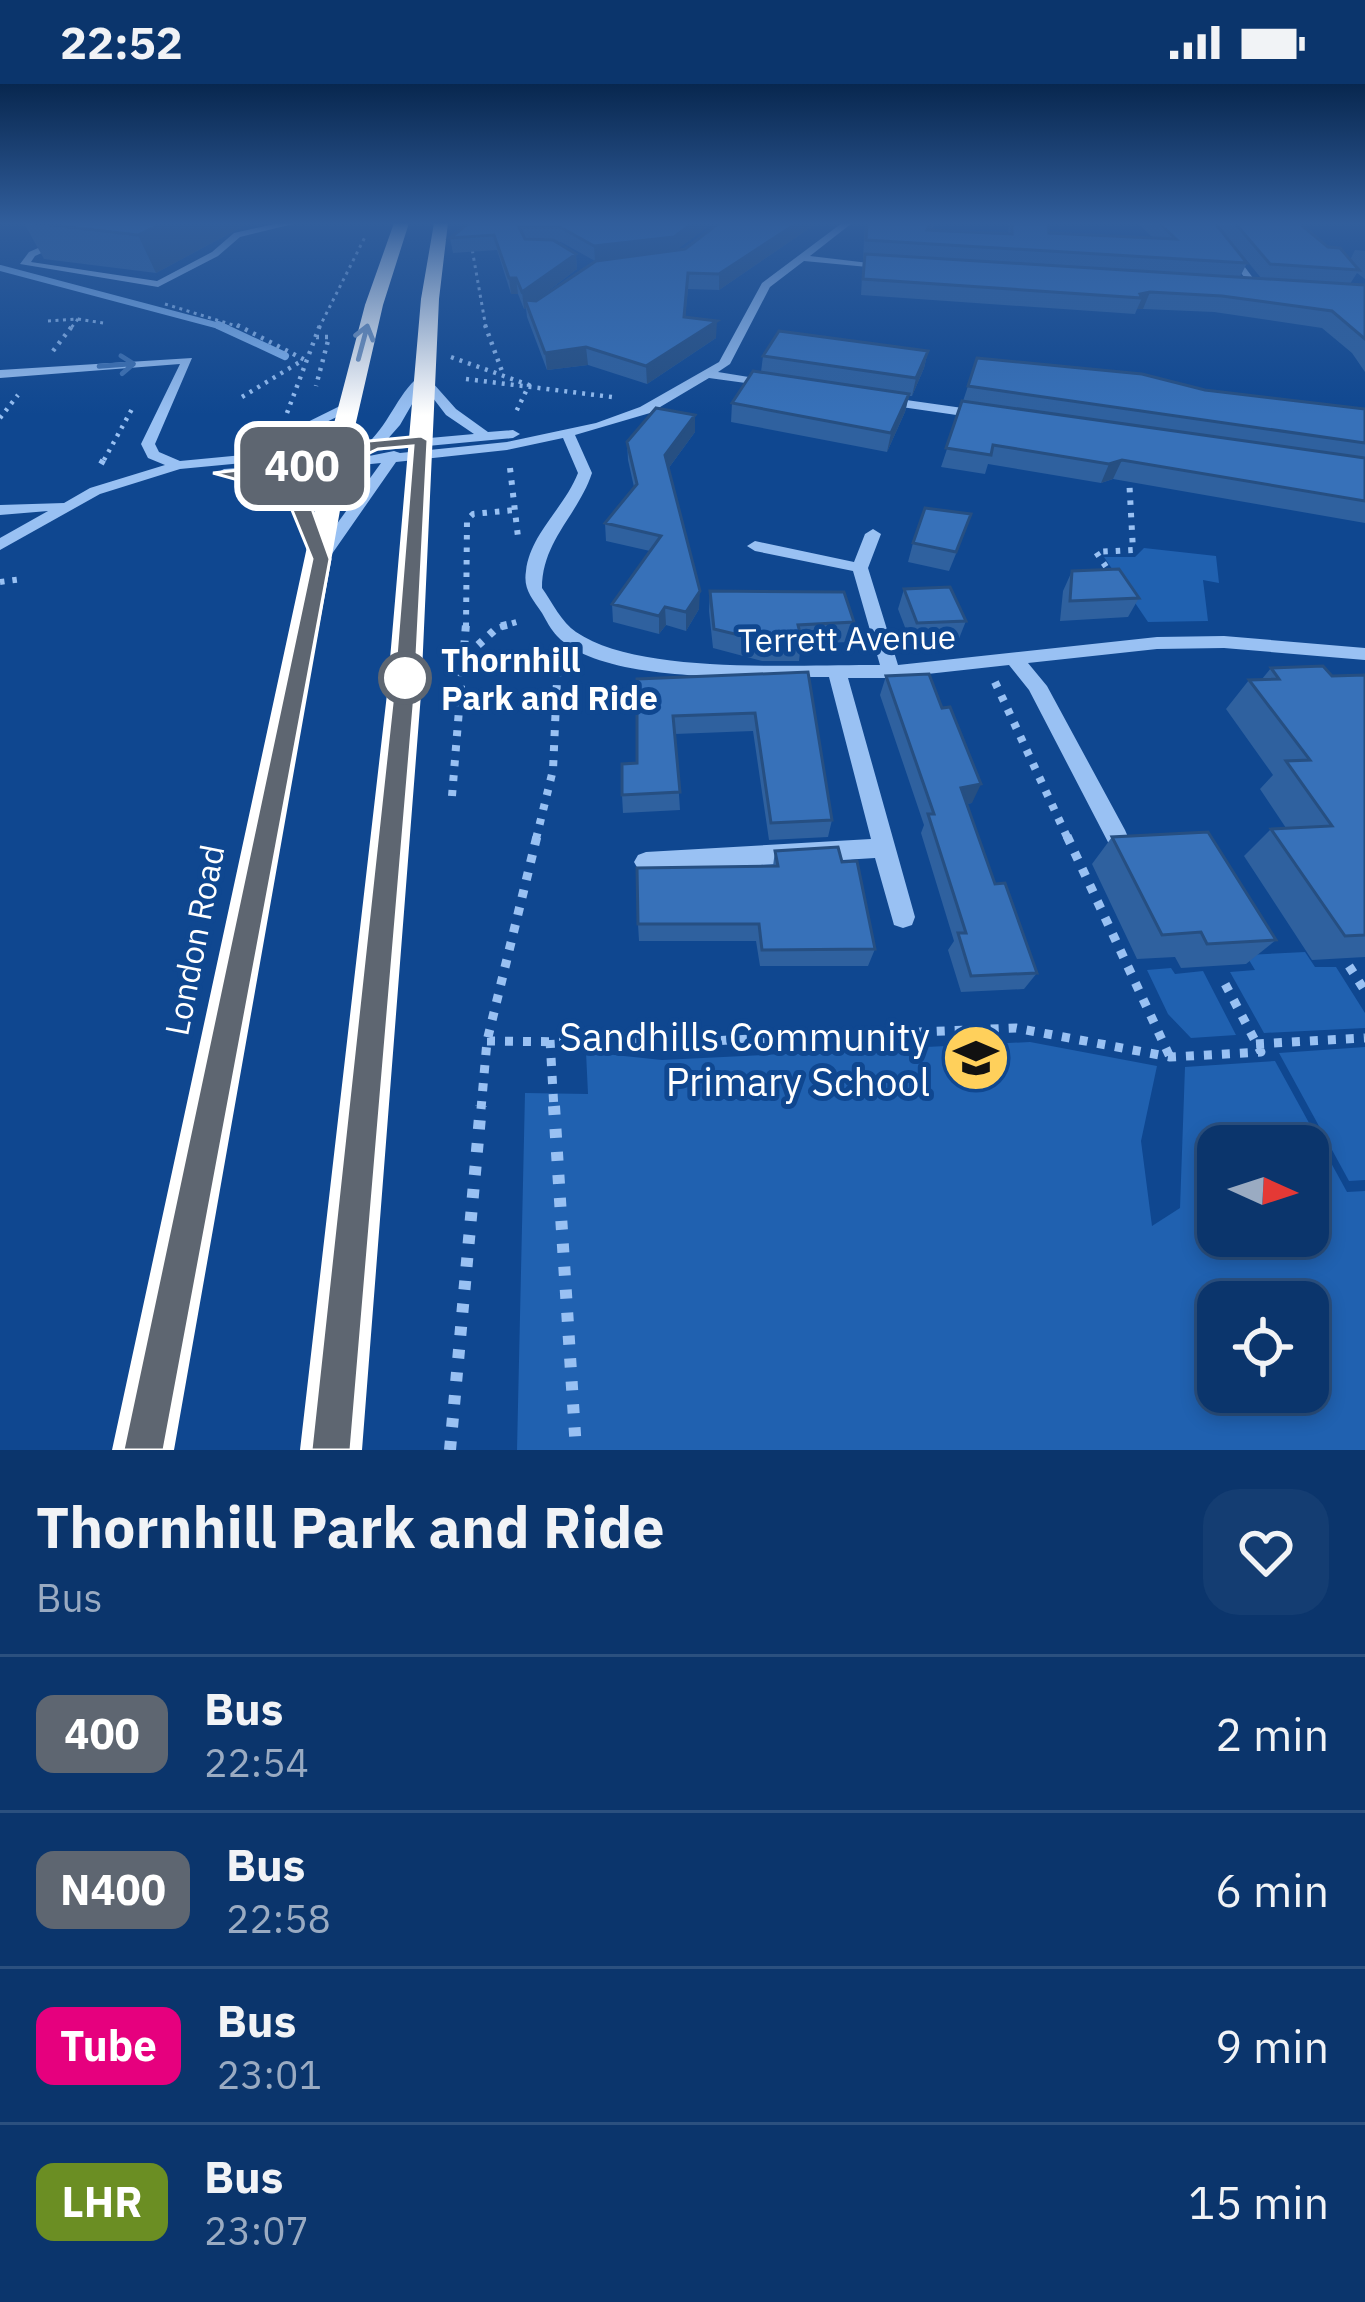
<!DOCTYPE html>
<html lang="en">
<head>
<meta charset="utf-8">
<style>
  body { margin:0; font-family:"IBM Plex Sans",sans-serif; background:#143d72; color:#f1f3f6; height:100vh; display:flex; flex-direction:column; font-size:45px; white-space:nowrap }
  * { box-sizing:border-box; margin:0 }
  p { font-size:39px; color:#9aabc2 }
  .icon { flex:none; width:66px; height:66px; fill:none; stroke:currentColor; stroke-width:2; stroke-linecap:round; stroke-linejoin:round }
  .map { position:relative; height:1366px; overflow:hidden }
  .side { display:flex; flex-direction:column; background:#0b356c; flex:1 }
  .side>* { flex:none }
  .badge { padding:0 24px; border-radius:18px; font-size:42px; line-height:78px }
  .needle { width:78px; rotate:93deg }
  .tools { position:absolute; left:1197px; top:1041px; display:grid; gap:24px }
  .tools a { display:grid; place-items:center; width:132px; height:132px; border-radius:24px; background:#0b356c; box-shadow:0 6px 18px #0003,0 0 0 3px #2b507f; font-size:60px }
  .map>.badge { position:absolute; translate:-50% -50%; box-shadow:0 0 0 6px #fff }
  .round { display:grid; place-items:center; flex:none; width:126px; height:126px; border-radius:36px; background:#143d72 }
  .overview { display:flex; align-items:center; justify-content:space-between; height:204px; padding:0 36px }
  h1 { font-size:57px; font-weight:800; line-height:90px }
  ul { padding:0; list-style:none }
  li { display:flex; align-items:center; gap:36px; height:156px; padding:0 36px; border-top:3px solid #2b507f }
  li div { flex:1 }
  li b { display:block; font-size:45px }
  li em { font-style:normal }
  li .badge { min-width:132px; font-weight:700; text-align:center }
  .status { display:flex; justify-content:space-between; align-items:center; height:84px; padding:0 60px; background:#0b356c; direction:ltr }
  .status svg { height:33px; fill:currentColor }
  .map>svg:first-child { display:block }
  .green { fill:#2061b0; fill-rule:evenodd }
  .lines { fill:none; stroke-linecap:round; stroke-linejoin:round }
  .stream-far1 { stroke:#8abcf7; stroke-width:6 }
  .stream { stroke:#8abcf7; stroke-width:8 }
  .path-far5 { stroke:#99c1f3; stroke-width:3; stroke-dasharray:3 4.5; stroke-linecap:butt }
  .path-far4 { stroke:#99c1f3; stroke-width:4.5; stroke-dasharray:3 6; stroke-linecap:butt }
  .path-far3 { stroke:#99c1f3; stroke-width:6; stroke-dasharray:4.5 8; stroke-linecap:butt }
  .path-far2 { stroke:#99c1f3; stroke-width:8; stroke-dasharray:6 9; stroke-linecap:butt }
  .path-far1 { stroke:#99c1f3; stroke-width:9; stroke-dasharray:8 10; stroke-linecap:butt }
  .path { stroke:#99c1f3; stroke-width:12; stroke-dasharray:9 14; stroke-linecap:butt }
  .minor { fill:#99c1f3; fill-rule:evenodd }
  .highway { fill:#fff; fill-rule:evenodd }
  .wall { fill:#2f619f; fill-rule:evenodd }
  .shaded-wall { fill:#264f82 }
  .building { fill:#3771b9; stroke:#264f82; stroke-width:3 }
  .oneway { stroke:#7b9ac2 }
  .oneway2 { stroke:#3f72b3 }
  .line { fill:#5e6671; stroke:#fff; stroke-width:3 }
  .stop-dot { fill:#fff; stroke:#5e6671; stroke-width:6 }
  .labels { text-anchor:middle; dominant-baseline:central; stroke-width:10; stroke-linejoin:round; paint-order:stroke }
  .street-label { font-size:33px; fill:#fff; stroke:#0f4790 }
  .stop-label { font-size:33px; font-weight:bold; fill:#fff; stroke:#0f4790; text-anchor:start }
  .near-poi-label { font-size:39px; fill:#fff; stroke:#0f4790; text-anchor:end }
</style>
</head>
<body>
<div class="status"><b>22:52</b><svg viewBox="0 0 49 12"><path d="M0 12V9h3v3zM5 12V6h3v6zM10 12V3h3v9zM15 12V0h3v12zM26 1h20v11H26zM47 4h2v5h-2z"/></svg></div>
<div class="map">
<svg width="1365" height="1366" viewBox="0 0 1365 1366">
  <rect width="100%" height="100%" fill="#0f4790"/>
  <path class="green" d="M1144,464L1216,472L1219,499L1203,496L1208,537L1148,538L1104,473H1135Z
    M1305,868L1315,883H1336L1365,929V944L1264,949L1230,888L1255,886L1246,871Z
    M1171,884L1175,890L1203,887L1236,951L1191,954L1168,930L1147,886Z
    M1030,958L1157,982L1141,1057L1152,1142L1180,1124L1185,983L1275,977L1347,1108L1365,1107V1366H517L525,1009L588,1010L586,968L662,976ZM1218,1062H1308V1152H1218ZM1218,1218H1308V1308H1218Z
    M1365,963V1096L1349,1097L1279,969Z"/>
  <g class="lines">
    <path class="stream-far1" d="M0,184L227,244"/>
    <path class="stream" d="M218,241L285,272"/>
    <path class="path-far5" d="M471,159L486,244
      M165,220L243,244
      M78,235L103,239
      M48,237L78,235L71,244
      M319,244L366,151"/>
    <path class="path-far4" d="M237,241L305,276
      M485,241L503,290
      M316,253H329L316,302
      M53,267L73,241
      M451,273L529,301L515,330
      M466,295L612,313
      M242,313L303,276
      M287,329L320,241
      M0,334L18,311
      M104,376L132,325"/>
    <path class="path-far3" d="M101,380L105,373
      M510,384L518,453
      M1113,493L1096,468L1133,466L1129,393
      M0,498L22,495
      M466,543L467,436L473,430L514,426
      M500,543L520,537"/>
    <path class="path-far2" d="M467,571L498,543L511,540
      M995,598L1068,755
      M452,712L466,540
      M536,755L553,686L558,574"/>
    <path class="path-far1" d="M1067,752L1170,973
      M1349,882L1365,907
      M550,956L554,1025
      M487,957L660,959L1016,944L1170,973L1261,968L1222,894
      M1256,960L1365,954
      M481,1025L487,957L537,752"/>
    <path class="path" d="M554,1022L576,1366
      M450,1366L481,1022"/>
    <path class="minor" d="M95,139H107L35,172L31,178L157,197L212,168L234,149L279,139H297L240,153L218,172L158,203L20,180L29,168Z
      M842,139H852L810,172L894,182L889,185L804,177L770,203L730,280L718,288L774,297V303L709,294L650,329L575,351L592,389C578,431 542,457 542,504C552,518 562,539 576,548C640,592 800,580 880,581L853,487L755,467L747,462L755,457L854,478L865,450L873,445L881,450L868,484L898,581L1157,553L1224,552L1365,564V576L1224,564L1157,565L1028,579L1047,602L1125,746L1128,753L1125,760L1117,762L1109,760L1029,606L1009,581L891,594H848L915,833L912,841L903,844L894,841L875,774L646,788L638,785L634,778L638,771L646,768L871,755L829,593C762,592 605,602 557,552C551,546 546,536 542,529C532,514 523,505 526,487C530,450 565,423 578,389L563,354L507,366L396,378L327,477L321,479C286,458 321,414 245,396L243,392L224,393L217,389L224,385L312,379L350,369L180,385L100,410L0,466V454L48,427L0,431V421L64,419L90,404L165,381L148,374L141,360L180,280L0,294V286L192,274L155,360L159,368L180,377L368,359C391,338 399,305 424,289L456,325L488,348L513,346L520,350L513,354L374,367L364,373L394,367L400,369L507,358L596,339L640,323L719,278L762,199ZM423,301L446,331L474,350L385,358L400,341ZM381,379L323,459C311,425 299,400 261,391Z
      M1203,139H1212L1262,206H1254Z
      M878,312L984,327L991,331L984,335L874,319V313Z
      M346,319L352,323L351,326L267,367L255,364Z"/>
    <path class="highway" d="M394,139H409L383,221L354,347L174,1366H112L332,347L365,221Z
      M434,139H448L439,215L421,610L362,1366H300L387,610L421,215Z"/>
  </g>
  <path class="wall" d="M24,139H249L156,189L44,175Z
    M469,139H713L676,166L817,139L719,206L688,205L685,233L716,254L647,300L588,281L547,286L527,233L526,224L524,225L518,210H511L497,166L453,169L450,154ZM555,158H561L595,177L535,217L577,185L576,170Z
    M865,139H935L932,146L1008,150L1009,139H1048L1049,149L1153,154L1138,139H1215L1247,179L1240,193L1261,194L1216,139H1299L1328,163L1350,176L1355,166L1365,167V195L1357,189L1350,200L1365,201V288L1352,269L1322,244L1214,228L1143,225H1137L1135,230L861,211Z
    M928,267L924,284L912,312H909L905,328L887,368L731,338L732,319L761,288L763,272Z
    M968,302L1205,306L1365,325V439L1113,395L1101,399L988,380L985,390L941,383Z
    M695,331V348L668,385L699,525L686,547L666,541L659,550L613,538L612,520L650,467L606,457L605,439L634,403L628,376L627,358Z
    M964,450L949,487L908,478L913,459Z
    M1072,487L1139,514L1128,533L1060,537L1063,507Z
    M904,505L966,537L958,557L911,559L898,525Z
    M710,507L854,538L849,558L801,560L799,577H762L713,564L709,527Z
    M1271,584L1332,592L1365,591V873L1312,876L1244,772L1271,745L1286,744L1260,705L1273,691L1226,625L1249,596L1262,595Z
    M808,588L832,736L828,753L769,756L753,647L675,650L680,726L623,729L622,711L637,679V595Z
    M886,592L972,719L966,720L995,800L1037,889L1024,905L961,908L948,866L954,857L921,749L924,741L880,611Z
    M1112,753L1276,856L1246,880L1181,884L1175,873L1137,875L1092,780Z
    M775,767L842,778L875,865L868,882H760L756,857H639L638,840L773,782Z"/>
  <path class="shaded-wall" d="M163,139H249L156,189L138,151Z
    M693,139H713L674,168L595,177L594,162Z
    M797,139H817L719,206V190Z
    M576,170L577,185L527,223L525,216L526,224L524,225L522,208Z
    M509,194H516L518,210H511Z
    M1150,208L1143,225H1137L1142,214L1140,210Z
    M717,237L716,254L647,300L646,282Z
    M586,263L588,281L547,286L545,269Z
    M928,267L924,284L912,312L916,294Z
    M909,310L905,328L887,368L891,349Z
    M695,331V348L665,389V371Z
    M1122,376L1113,395L1101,399L1109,380Z
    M700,507L699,525L686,547V528Z
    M665,523L666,541L659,550V532Z
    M981,700L972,719L952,723L961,704Z"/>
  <path class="building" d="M34,139H163L138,151Z
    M469,139H693L674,153L594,162L560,143H519L525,155L553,156L576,170L522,208L516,194H509L494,151L450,154Z
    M719,139H797L719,190L688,189L684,233L717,237L646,282L586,263L545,269L525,216L536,217L596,177L685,165Z
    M867,139H931L927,146L1012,150V139H1048L1049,149L1176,155L1159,139H1215L1247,179L866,156Z
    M1235,139H1299L1328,163L1340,164L1359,186L1270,180Z
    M865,170L1365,201V255L1332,227L1222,212L1150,208L1140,210L1142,214L863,195Z
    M779,247L928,267L916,294L763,272Z
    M977,274L1142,290L1205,306L1365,325V359L968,302Z
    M753,287L909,310L891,349L732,319Z
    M962,317L1365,374V417L1122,376L1109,380L993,361L991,371L946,364Z
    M656,324L695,331L665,371L700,507L686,528L665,523L659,532L612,520L661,452L605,439L637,400L627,358Z
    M925,424L971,430L956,468L913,459Z
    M1119,485L1139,514L1070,517L1072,487Z
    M950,503L966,537L917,539L904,505Z
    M710,507L844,508L854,538L798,541L802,557H764L714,545Z
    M1323,582L1332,592L1365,591V851L1345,852L1271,745L1332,742L1286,677L1310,676L1249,596L1279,595L1271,584Z
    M808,588L832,736L771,739L755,629L673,632L680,708L622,711V680L637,679V595Z
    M929,590L942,624L950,623L981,700L961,704L995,800L1005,799L1037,889L971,892L958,849H966L928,730H934L886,592Z
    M1208,748L1276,856L1207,860L1201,848L1162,851L1112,753Z
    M838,763L842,778L857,777L875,865L762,866L759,840H638L637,784L778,782L775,767Z"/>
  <defs><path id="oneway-shaft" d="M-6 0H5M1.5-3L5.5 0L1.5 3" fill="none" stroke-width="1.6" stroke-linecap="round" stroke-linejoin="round" transform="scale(3)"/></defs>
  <use class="oneway" href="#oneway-shaft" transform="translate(363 258) rotate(-75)"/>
  <use class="oneway2" href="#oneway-shaft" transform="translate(117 281) rotate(-4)"/>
  <linearGradient id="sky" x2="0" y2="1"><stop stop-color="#08274f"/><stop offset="0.42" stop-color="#315e9c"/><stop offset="1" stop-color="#315e9c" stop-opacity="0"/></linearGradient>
  <rect width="1365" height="331" fill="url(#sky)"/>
  <path class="line" d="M421,352L428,356L415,610L351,1366H311L393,610L413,362L378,365L336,385L252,391L296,402L311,422L330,475L164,1366H123L312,475L285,409L213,389L332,375L369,357Z"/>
  <defs>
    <symbol id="school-disc" viewBox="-11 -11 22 22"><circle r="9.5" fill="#ffd05b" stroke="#0f4790"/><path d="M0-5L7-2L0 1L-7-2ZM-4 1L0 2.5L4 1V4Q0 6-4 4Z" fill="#111"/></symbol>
  </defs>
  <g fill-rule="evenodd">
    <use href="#school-disc" x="938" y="936" width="76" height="76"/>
  </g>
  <circle class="stop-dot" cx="405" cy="594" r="24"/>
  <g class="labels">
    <g class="street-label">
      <text transform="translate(847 554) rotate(-1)">Terrett Avenue</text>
      <text transform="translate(194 856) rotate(-79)">London Road</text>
    </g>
    <g class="stop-label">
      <text x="441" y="575">Thornhill<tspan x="441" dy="38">Park and Ride</tspan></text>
    </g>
    <g class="near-poi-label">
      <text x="930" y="952">Sandhills Community<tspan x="930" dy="45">Primary School</tspan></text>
    </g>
  </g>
</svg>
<div class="tools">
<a><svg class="needle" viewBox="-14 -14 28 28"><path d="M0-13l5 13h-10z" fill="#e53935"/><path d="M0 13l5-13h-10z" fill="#9aabc2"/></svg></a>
<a><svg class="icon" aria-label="locate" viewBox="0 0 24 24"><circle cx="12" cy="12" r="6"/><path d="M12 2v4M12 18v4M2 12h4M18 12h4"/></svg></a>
</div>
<b class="badge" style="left:302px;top:382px;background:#5e6671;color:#fff">400</b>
</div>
<section class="side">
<div class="overview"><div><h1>Thornhill Park and Ride</h1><p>Bus</p></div><a class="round"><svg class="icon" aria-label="heart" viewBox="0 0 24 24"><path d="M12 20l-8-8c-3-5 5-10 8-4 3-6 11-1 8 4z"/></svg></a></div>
<ul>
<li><span class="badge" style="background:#5e6671;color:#fff">400</span><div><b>Bus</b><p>22:54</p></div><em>2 min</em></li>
<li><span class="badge" style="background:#5e6671;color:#fff">N400</span><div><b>Bus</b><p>22:58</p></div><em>6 min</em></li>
<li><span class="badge" style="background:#e6007e;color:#fff">Tube</span><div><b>Bus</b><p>23:01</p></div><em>9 min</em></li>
<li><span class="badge" style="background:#6b8e23;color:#fff">LHR</span><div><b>Bus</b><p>23:07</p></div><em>15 min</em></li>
</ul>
</section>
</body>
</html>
